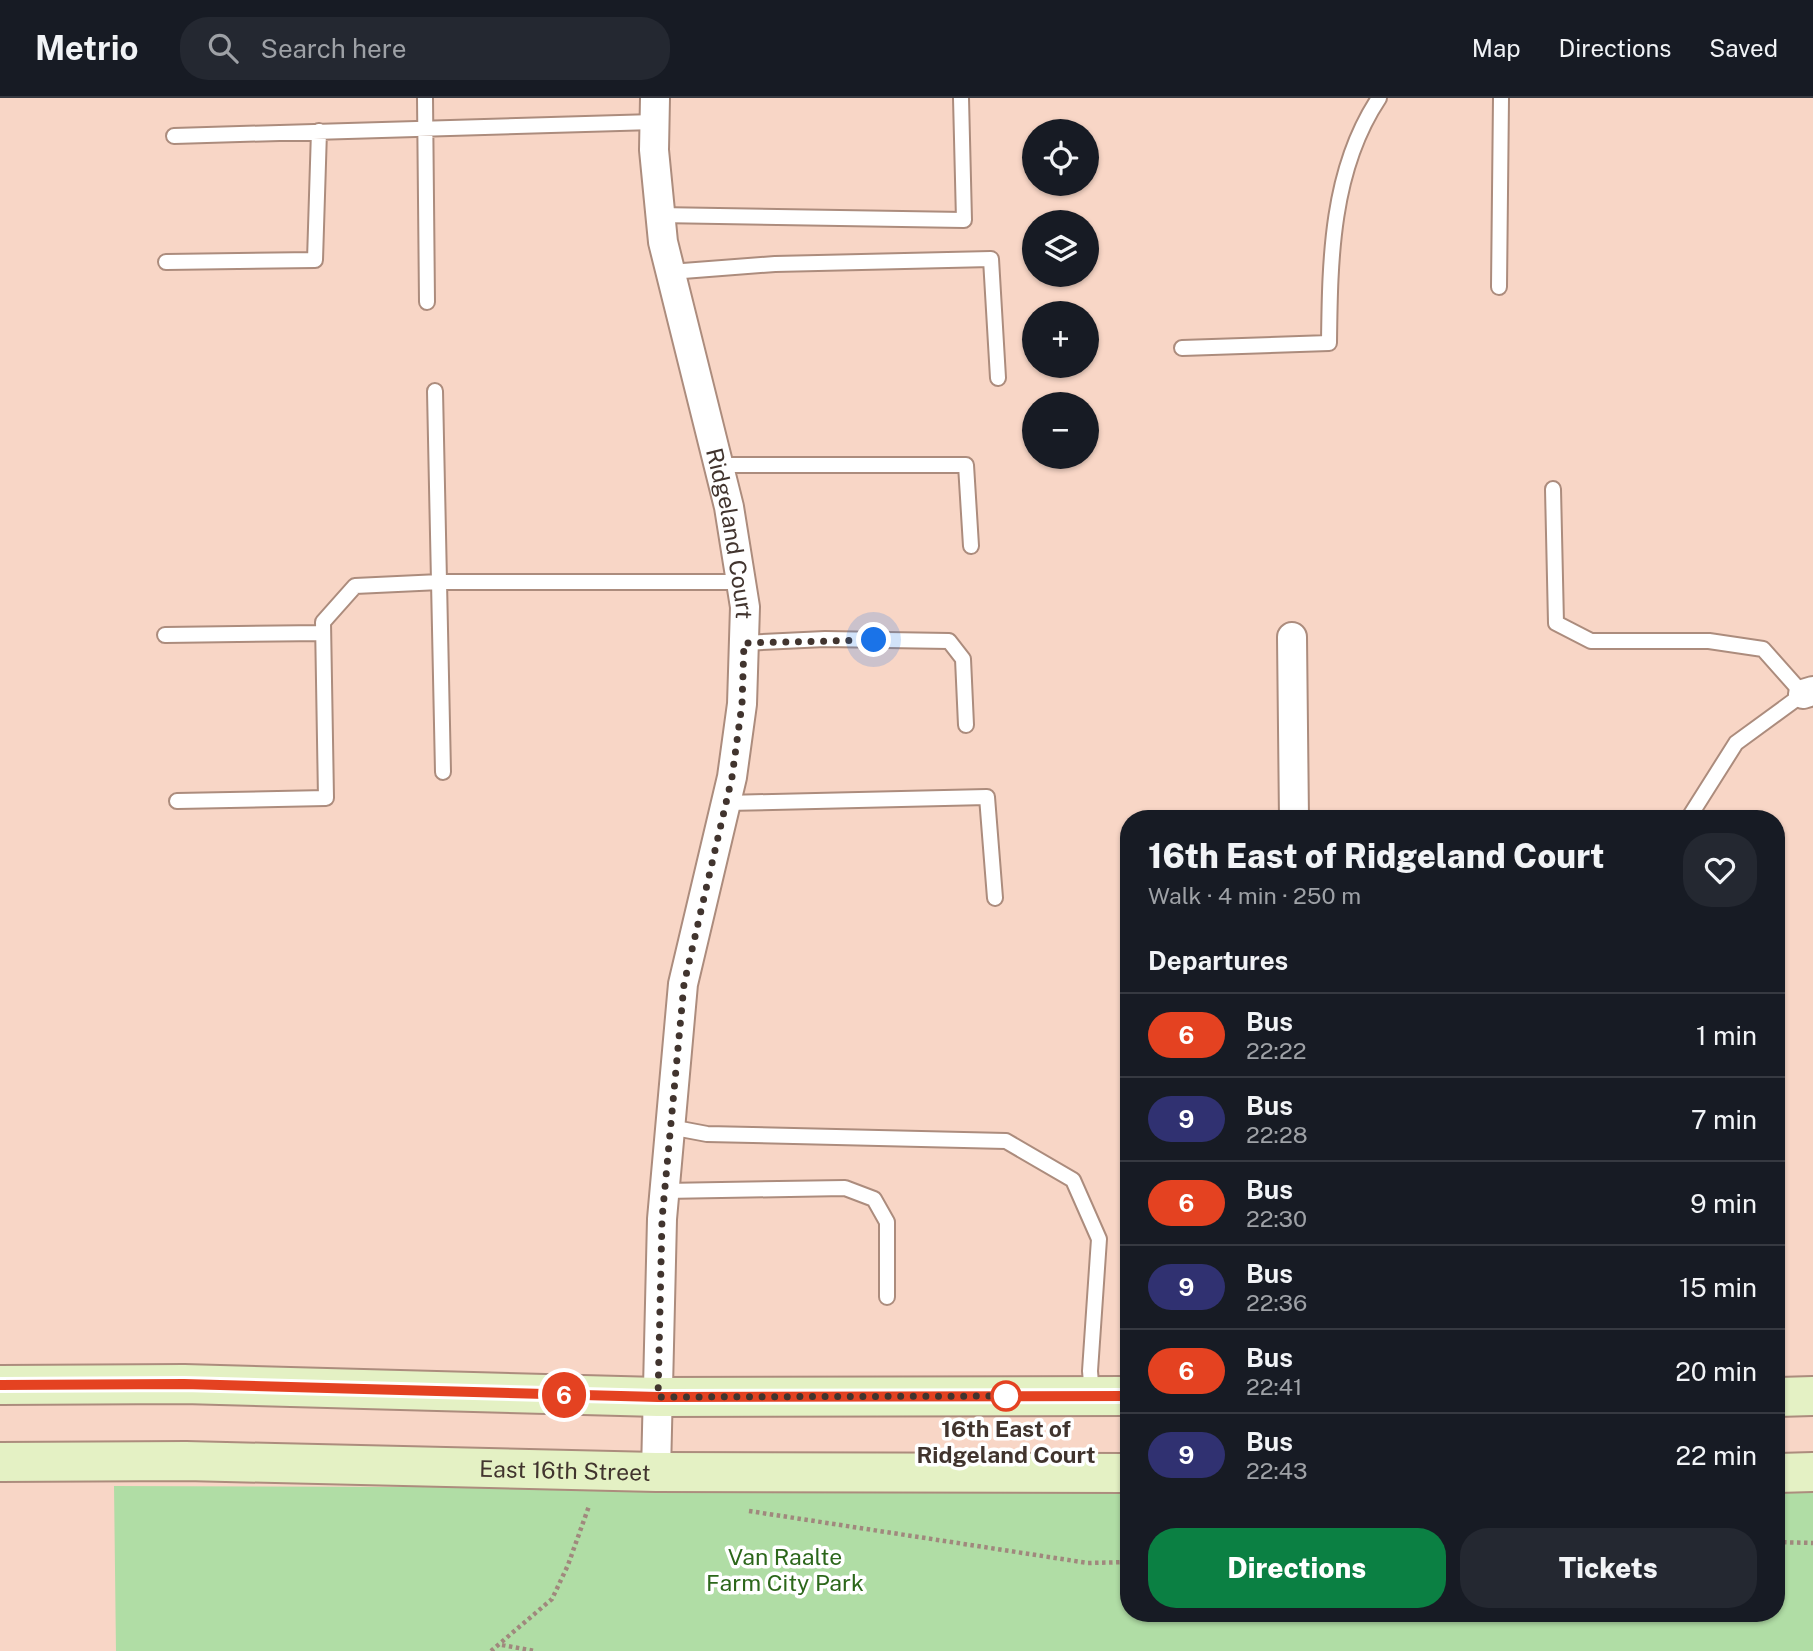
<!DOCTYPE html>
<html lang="en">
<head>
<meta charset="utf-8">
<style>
  body { margin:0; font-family:"Public Sans",sans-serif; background:#242831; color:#f1f3f6; height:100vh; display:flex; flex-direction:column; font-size:26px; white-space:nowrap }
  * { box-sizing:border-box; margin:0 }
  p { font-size:23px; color:#9ea1a6 }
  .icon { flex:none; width:38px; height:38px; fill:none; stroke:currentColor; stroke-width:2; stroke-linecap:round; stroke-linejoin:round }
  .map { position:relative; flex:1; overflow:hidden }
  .details { position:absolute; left:1120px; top:712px; width:665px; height:812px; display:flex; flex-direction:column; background:#171b24; border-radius:28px; box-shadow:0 2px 5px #0004 }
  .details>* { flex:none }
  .badge { padding:0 14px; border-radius:23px; font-size:24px; line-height:46px }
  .controls { position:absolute; left:1022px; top:21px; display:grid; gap:14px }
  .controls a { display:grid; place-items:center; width:77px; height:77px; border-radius:50%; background:#171b24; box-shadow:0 2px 5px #0004; font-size:35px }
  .you { position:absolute; width:35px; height:35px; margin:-18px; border:5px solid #fff; border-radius:50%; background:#1a73e8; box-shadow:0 0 0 10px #1a73e833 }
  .map>.badge { position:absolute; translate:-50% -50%; box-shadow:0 0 0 4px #fff }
  h2 { padding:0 28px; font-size:26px; line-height:63px }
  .round { display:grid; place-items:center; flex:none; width:74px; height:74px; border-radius:28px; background:#242831 }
  .head { display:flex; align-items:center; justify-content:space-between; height:119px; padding:0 28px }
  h1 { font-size:33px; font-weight:800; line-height:52px }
  .cta { display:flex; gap:14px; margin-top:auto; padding:14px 28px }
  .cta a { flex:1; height:80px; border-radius:28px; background:#0b8043; color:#fff; font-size:28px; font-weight:800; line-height:80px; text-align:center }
  .cta a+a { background:#242831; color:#f1f3f6 }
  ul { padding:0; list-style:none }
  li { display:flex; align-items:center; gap:21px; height:84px; padding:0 28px; border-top:2px solid #363941 }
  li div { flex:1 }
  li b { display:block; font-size:26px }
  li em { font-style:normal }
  li .badge { min-width:77px; font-weight:700; text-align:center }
  header { display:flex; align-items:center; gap:42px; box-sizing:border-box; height:98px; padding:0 35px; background:#171b24; border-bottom:2px solid #363941 }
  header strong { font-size:33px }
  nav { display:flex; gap:38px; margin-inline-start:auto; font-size:24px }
  .search { width:490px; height:63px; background:#242831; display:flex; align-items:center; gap:18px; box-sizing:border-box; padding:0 24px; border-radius:28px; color:#9ea1a6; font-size:26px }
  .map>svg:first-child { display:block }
  .green { fill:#b0dda5 }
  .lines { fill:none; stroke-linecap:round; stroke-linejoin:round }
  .service-casing { stroke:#ac8c7d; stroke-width:18 }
  .minor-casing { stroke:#ac8c7d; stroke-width:32 }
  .secondary-casing { stroke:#ac8c7d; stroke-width:42 }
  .path { stroke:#a0887d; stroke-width:4.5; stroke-dasharray:3.5 3.5; stroke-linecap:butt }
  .service { stroke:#fff; stroke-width:14 }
  .minor { stroke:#fff; stroke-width:28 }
  .secondary { stroke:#e4f1c4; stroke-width:38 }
  .line-casing { stroke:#fff; stroke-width:16 }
  .line { stroke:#e44221; stroke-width:10 }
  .walk { stroke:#41342e; stroke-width:7; stroke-dasharray:0 12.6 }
  .stop-dot { fill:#fff; stroke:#e44221; stroke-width:3.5 }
  .labels { text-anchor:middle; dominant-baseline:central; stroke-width:7; stroke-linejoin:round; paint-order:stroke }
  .street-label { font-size:23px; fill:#41342e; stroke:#fff }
  .stop-label { font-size:23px; font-weight:bold; fill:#41342e; stroke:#fff }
  .park-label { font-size:23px; fill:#2c671b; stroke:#fff }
</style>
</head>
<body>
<header>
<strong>Metrio</strong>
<div class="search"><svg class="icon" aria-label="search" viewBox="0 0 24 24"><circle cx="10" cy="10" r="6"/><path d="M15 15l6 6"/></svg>Search here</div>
<nav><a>Map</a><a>Directions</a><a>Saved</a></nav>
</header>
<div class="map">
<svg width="1813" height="1553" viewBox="0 0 1813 1553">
  <rect width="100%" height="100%" fill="#f8d6c6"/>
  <path class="green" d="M114,1388L1129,1391V1516H1776V1392H1813V1553H116Z"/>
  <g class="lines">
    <defs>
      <path id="service" d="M425,0L427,204
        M174,38L654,24
        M658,117L964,122L961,0
        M166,164L315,162L319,33
        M670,174L775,166L991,161L998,280
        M1499,189L1501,0
        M1182,250L1329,245C1330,161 1331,72 1379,0
        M435,293L443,674
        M719,367H966L971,448
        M1553,391L1556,525L1591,543H1709L1763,551L1803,596L1736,645L1688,721
        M165,537L323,535
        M744,545L825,541L949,543L963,561L966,627
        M177,703L326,700L323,524L355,488L440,484H741
        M726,705L987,699L995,800
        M670,1029L707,1036L1006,1043L1073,1082L1099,1141L1090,1273L1092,1297
        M664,1093L845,1090L874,1101L887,1124V1199"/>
      <g id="minor">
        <path id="s1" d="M655,0L654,52L663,144L729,409L745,509L742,606L732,679L683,886L662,1121L656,1374"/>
        <path d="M1292,539L1294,721"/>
        <path d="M1803,596L1813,593"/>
      </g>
      <g id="secondary">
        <path d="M0,1287L184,1286L658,1299L1129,1298"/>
        <path d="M1776,1299L1813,1298"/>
        <path id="s2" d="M0,1364L186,1363L656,1374L1129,1375"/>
        <path d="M1776,1375L1813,1374"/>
      </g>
    </defs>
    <use href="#service" class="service-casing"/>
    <use href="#minor" class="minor-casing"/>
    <use href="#secondary" class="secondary-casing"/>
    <path class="path" d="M749,1413L1088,1465L1129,1464
      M1776,1444L1813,1445
      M502,1547L535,1553
      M491,1553L552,1501L568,1467L589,1408"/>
    <use href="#service" class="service"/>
    <use href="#minor" class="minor"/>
    <use href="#secondary" class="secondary"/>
  </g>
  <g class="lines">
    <defs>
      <path id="line" d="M0,1287L184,1286L658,1299L1129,1298"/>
    </defs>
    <use href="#line" class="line-casing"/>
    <use href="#line" class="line"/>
    <path class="walk" d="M874,542L744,545L742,606L732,679L684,886L662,1121L658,1299L1011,1298H1006"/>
  </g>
  <circle class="stop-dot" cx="1006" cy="1298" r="14"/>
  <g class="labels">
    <g class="street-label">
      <text stroke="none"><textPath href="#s1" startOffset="444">Ridgeland Court</textPath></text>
      <text stroke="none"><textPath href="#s2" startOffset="565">East 16th Street</textPath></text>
    </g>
    <g class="stop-label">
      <text x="1006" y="1330">16th East of<tspan x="1006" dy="26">Ridgeland Court</tspan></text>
    </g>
    <g class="park-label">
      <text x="785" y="1458">Van Raalte<tspan x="785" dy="26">Farm City Park</tspan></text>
    </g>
  </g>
</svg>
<div class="controls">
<a><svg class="icon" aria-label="locate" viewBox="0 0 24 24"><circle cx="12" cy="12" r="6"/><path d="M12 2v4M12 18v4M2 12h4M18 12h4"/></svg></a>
<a><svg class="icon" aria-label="layers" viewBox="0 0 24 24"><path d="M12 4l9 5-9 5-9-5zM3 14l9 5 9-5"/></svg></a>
<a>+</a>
<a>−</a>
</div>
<div class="you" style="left:874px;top:542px"></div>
<b class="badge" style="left:564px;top:1297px;background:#e44221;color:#fff">6</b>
<section class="details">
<div class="head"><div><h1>16th East of Ridgeland Court</h1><p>Walk · 4 min · 250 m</p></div><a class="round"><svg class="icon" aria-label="heart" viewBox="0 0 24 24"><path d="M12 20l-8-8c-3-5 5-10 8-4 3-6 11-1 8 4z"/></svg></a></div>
<h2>Departures</h2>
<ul>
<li><span class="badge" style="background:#e44221;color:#fff">6</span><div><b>Bus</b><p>22:22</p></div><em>1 min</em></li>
<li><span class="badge" style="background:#303171;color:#fff">9</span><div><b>Bus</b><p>22:28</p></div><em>7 min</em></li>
<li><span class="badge" style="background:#e44221;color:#fff">6</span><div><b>Bus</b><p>22:30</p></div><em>9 min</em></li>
<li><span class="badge" style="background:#303171;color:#fff">9</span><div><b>Bus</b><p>22:36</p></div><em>15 min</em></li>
<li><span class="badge" style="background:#e44221;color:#fff">6</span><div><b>Bus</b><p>22:41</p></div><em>20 min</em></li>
<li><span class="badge" style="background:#303171;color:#fff">9</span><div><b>Bus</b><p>22:43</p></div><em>22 min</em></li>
</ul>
<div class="cta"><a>Directions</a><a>Tickets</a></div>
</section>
</div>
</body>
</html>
